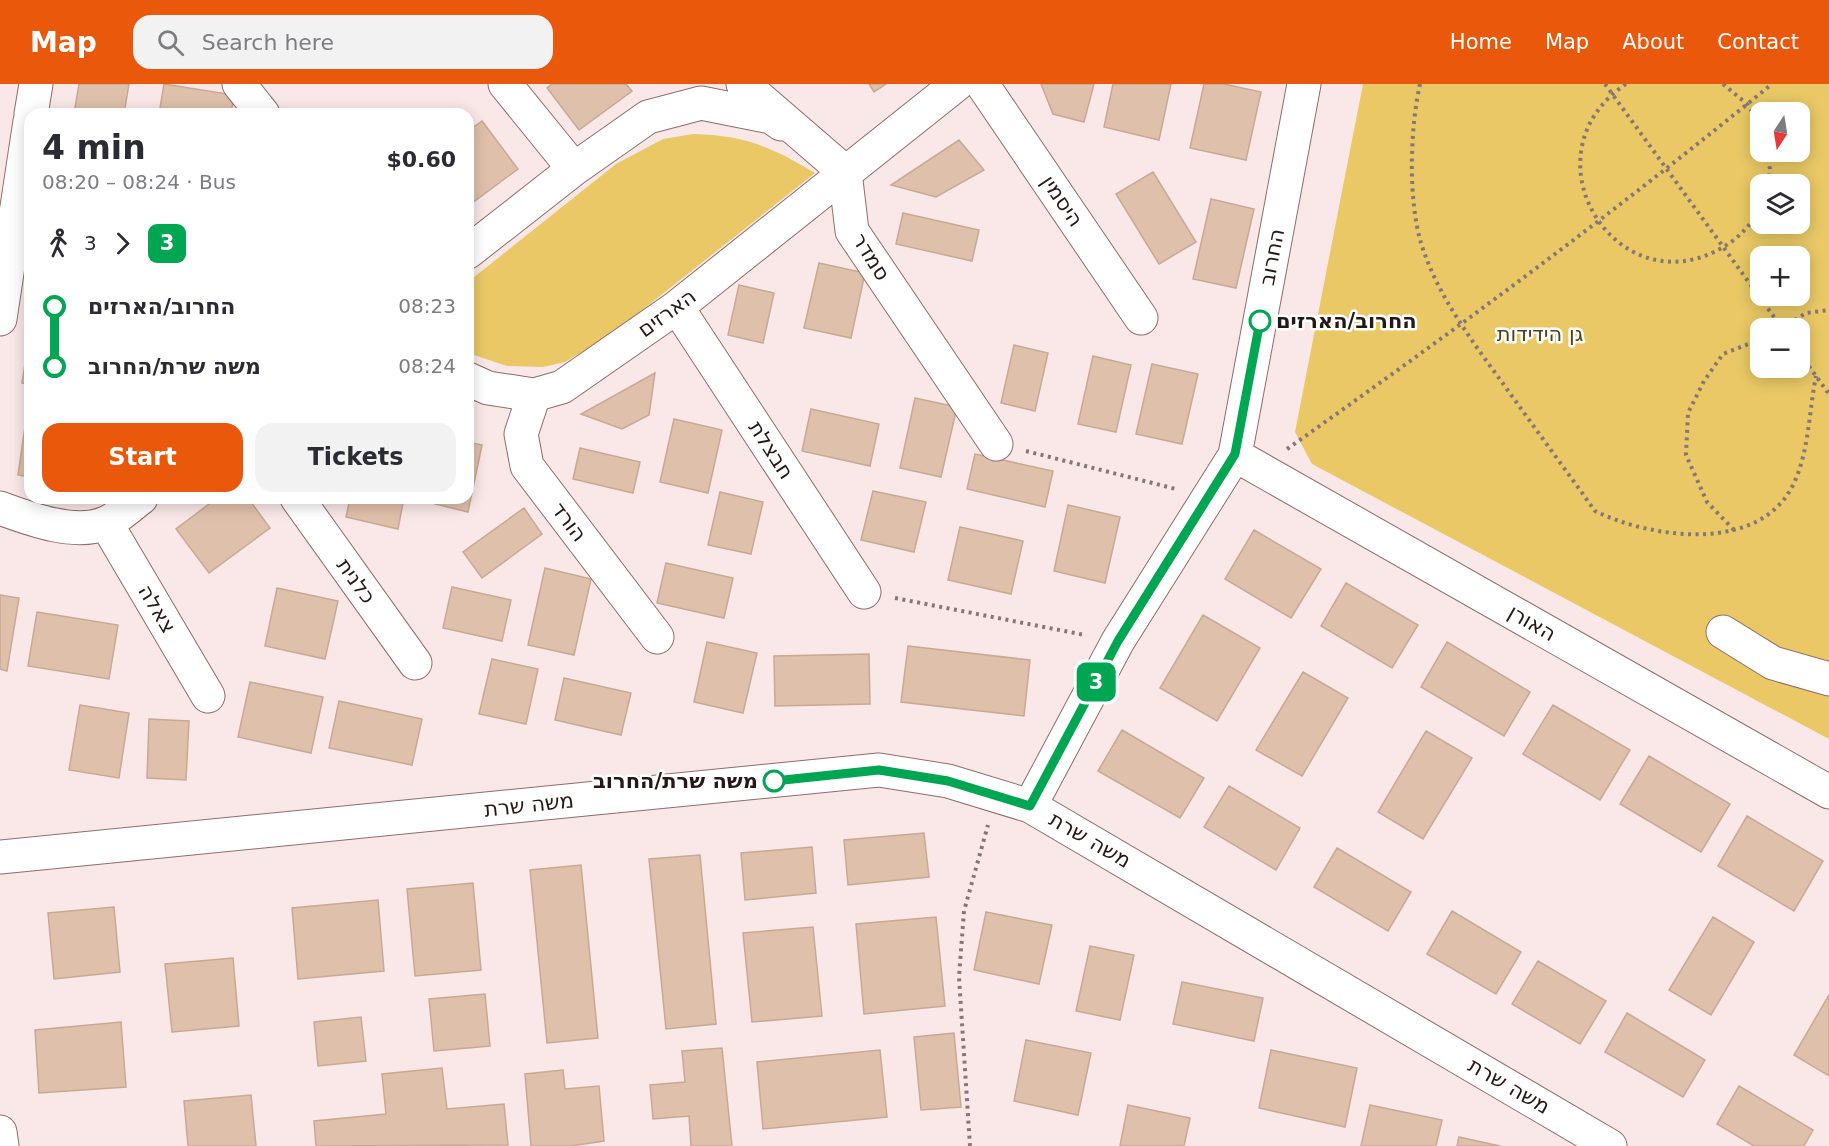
<!DOCTYPE html>
<html lang="en">
<head>
<meta charset="utf-8">
<style>
  body { margin:0; font-family:"DejaVu Sans",Heebo,sans-serif; background:#f2f2f3; color:#2b2b33; height:100vh; display:flex; flex-direction:column; font-size:22px; white-space:nowrap }
  * { box-sizing:border-box; margin:0 }
  p { font-size:20px; color:#7c7c81 }
  .icon { flex:none; width:33px; height:33px; fill:none; stroke:currentColor; stroke-width:2; stroke-linecap:round; stroke-linejoin:round }
  .map { position:relative; flex:1; overflow:hidden }
  .side { position:absolute; left:24px; top:24px; width:450px; height:396px; display:flex; flex-direction:column; background:#fff; border-radius:18px; box-shadow:0 3px 15px #0003 }
  .side>* { flex:none }
  .badge { padding:0 12px; border-radius:9px; font-size:21px; line-height:39px }
  .needle { width:39px; rotate:192deg }
  .fabs { position:absolute; left:1750px; top:18px; display:grid; gap:12px }
  .fabs a { display:grid; place-items:center; width:60px; height:60px; border-radius:12px; background:#fff; box-shadow:0 3px 15px #0003; font-size:30px }
  .map>.badge { position:absolute; translate:-50% -50%; box-shadow:0 0 0 3px #fff }
  .legs { display:flex; align-items:center; gap:9px; height:66px; padding:0 18px; font-size:20px }
  .legs p { margin-inline-start:auto }
  .summary { display:flex; align-items:center; justify-content:space-between; height:102px; padding:0 18px }
  h1 { font-size:33px; font-weight:600; line-height:45px }
  .button { display:flex; gap:12px; margin-top:auto; padding:12px 18px }
  .button a { flex:1; height:69px; border-radius:18px; background:#ea580c; color:#fff; font-size:24px; font-weight:600; line-height:69px; text-align:center }
  .button a+a { background:#f2f2f3; color:#2b2b33 }
  ul { padding:0 18px; list-style:none }
  li { display:flex; align-items:center; gap:21px; height:60px; font-size:22px }
  li i { display:grid; place-items:center; width:9px; height:100%; margin:0 8px; background:currentColor }
  li i::after { content:''; width:15px; height:15px; margin:-8px; border:4px solid; border-radius:50%; background:#fff }
  li p { margin-inline-start:auto }
  li:first-child i { background:linear-gradient(#0000 50%,currentColor 0) }
  li:last-child i { background:linear-gradient(currentColor 50%,#0000 0) }
  header { display:flex; align-items:center; gap:36px; box-sizing:border-box; height:84px; padding:0 30px; background:#ea580c; color:#fff }
  header strong { font-size:28px }
  nav { display:flex; gap:33px; margin-inline-start:auto; font-size:21px }
  .search { width:420px; height:54px; background:#f2f2f3; display:flex; align-items:center; gap:15px; box-sizing:border-box; padding:0 21px; border-radius:18px; color:#7c7c81; font-size:22px }
  .map>svg:first-child { display:block }
  .green { fill:#e9c865; fill-rule:evenodd }
  .building { fill:#dfc0ab; stroke:#c7a994; stroke-width:1.5 }
  .lines { fill:none; stroke-linecap:round; stroke-linejoin:round }
  .minor-casing { stroke:#906c6a; stroke-width:35 }
  .path { stroke:#867776; stroke-width:4; stroke-dasharray:3 4.5; stroke-linecap:butt }
  .minor { stroke:#fff; stroke-width:33 }
  .line-1-casing { stroke:#fff; stroke-width:14 }
  .line-1 { stroke:#00a651; stroke-width:9 }
  .stop-1-dot { fill:#fff; stroke:#00a651; stroke-width:3 }
  .labels { text-anchor:middle; dominant-baseline:central; stroke-width:5; stroke-linejoin:round; paint-order:stroke }
  .street-label { font-size:21px; fill:#261817; stroke:#fff }
  .stop-label { font-size:21px; font-weight:bold; fill:#261817; stroke:#fff; text-anchor:start }
  .park-label { font-size:21px; fill:#514318; stroke:#fff }
</style>
</head>
<body>
<header>
<strong>Map</strong>
<div class="search"><svg class="icon" aria-label="search" viewBox="0 0 24 24"><circle cx="10" cy="10" r="6"/><path d="M15 15l6 6"/></svg>Search here</div>
<nav><a>Home</a><a>Map</a><a>About</a><a>Contact</a></nav>
</header>
<div class="map">
<svg width="1829" height="1062" viewBox="0 0 1829 1062">
  <rect width="100%" height="100%" fill="#f9e8e7"/>
  <path class="green" d="M1363,0H1829V655L1312,380L1295,348ZM1761,28H1800V68H1761ZM1761,100H1800V140H1761ZM1761,172H1800V212H1761ZM1761,244H1800V284H1761Z
    M693,50C744,51 772,63 815,89L612,250L565,278L543,283L507,282L468,269V198L616,80L663,55Z"/>
  <path class="building" d="M79,0H129L124,30H74Z
    M164,0L234,11L231,30H159Z
    M552,0H626L632,7L579,46L547,4Z
    M869,0H886L874,8Z
    M1041,0H1094L1084,38L1053,30Z
    M1113,0H1171L1159,56L1104,43Z
    M1204,0H1224L1261,8L1246,76L1190,64Z
    M482,37L518,85L468,122V47Z
    M959,56L984,86L936,113L891,101Z
    M1153,88L1196,158L1159,180L1116,110Z
    M1211,115L1254,125L1236,204L1193,195Z
    M903,129L979,146L972,177L896,160Z
    M819,179L865,189L851,254L804,244Z
    M739,201L774,209L763,259L728,251Z
    M30,248V301L22,299Z
    M1014,261L1048,269L1035,327L1001,319Z
    M1093,272L1131,281L1116,348L1078,340Z
    M1152,280L1198,290L1182,360L1136,350Z
    M655,289L649,331L622,345L581,330Z
    M915,314L957,323L941,393L900,384Z
    M811,325L879,340L870,382L802,367Z
    M27,329L30,330V393L18,391Z
    M674,335L722,346L708,409L660,398Z
    M468,358L482,361L468,428L435,420L436,414H468Z
    M580,364L640,378L633,409L573,395Z
    M975,370L1053,387L1045,423L967,405Z
    M873,407L926,418L914,468L861,456Z
    M720,408L763,418L751,470L708,461Z
    M217,414H248L270,444L209,489L176,445Z
    M350,414H404L398,445L346,433Z
    M1068,421L1120,433L1105,499L1054,487Z
    M524,424L542,450L482,494L463,468Z
    M960,443L1023,457L1011,510L948,496Z
    M1254,446L1321,485L1291,534L1225,495Z
    M666,479L733,494L724,534L657,519Z
    M545,484L591,495L574,571L528,561Z
    M1346,499L1418,541L1392,584L1321,542Z
    M452,503L511,516L502,557L443,544Z
    M277,504L338,517L325,575L265,562Z
    M0,511L19,514L7,587L0,585Z
    M37,528L118,541L109,595L28,582Z
    M1203,531L1260,564L1217,637L1160,604Z
    M707,558L757,569L743,629L694,618Z
    M1447,558L1530,608L1504,652L1421,603Z
    M908,562L1030,576L1024,632L901,618Z
    M869,570L870,620L775,622L774,572Z
    M492,575L538,585L526,640L479,630Z
    M1303,588L1348,614L1302,692L1256,666Z
    M564,594L631,609L621,651L555,636Z
    M250,598L323,613L311,669L238,653Z
    M339,617L422,635L412,681L329,664Z
    M80,621L129,629L119,694L69,686Z
    M1553,621L1630,666L1600,716L1523,670Z
    M149,635L189,637L186,696L147,694Z
    M1122,646L1204,694L1180,734L1098,687Z
    M1426,647L1472,674L1423,755L1378,728Z
    M1649,672L1730,720L1701,768L1620,720Z
    M1229,702L1300,744L1276,786L1204,743Z
    M1747,732L1823,777L1794,827L1718,782Z
    M924,749L929,793L848,801L844,756Z
    M812,763L816,809L745,816L741,769Z
    M1337,764L1411,808L1388,847L1314,803Z
    M700,771L716,940L666,945L649,775Z
    M581,781L598,954L547,959L530,786Z
    M473,799L481,886L415,892L407,805Z
    M378,816L384,887L298,895L292,824Z
    M114,823L120,888L54,895L48,829Z
    M1452,827L1521,868L1496,910L1427,870Z
    M986,828L1052,841L1039,900L974,886Z
    M936,833L945,922L864,930L856,840Z
    M1713,833L1754,858L1711,931L1669,906Z
    M813,843L822,932L752,938L743,849Z
    M1090,862L1134,871L1120,936L1076,927Z
    M233,874L239,942L172,948L165,880Z
    M1538,877L1606,917L1580,960L1512,920Z
    M1182,898L1263,914L1254,957L1173,940Z
    M485,910L490,962L434,967L429,915Z
    M1829,911V992L1794,971Z
    M1627,929L1705,976L1683,1013L1605,968Z
    M361,933L366,977L318,982L314,938Z
    M121,938L126,1003L39,1009L35,946Z
    M954,949L961,1023L921,1026L914,953Z
    M1026,956L1091,969L1078,1031L1014,1017Z
    M722,964L732,1062H691L689,1032L653,1035L650,1001L685,998L682,967Z
    M880,966L887,1033L763,1045L757,978Z
    M1271,966L1357,984L1345,1043L1259,1024Z
    M442,984L447,1025L504,1020L508,1061L316,1062L314,1037L386,1030L382,990Z
    M563,986L565,1005L599,1002L604,1057L571,1062H531L525,990Z
    M1739,1002L1813,1046L1804,1062H1754L1717,1040Z
    M251,1011L256,1062H188L184,1017Z
    M1128,1021L1190,1034L1184,1062H1120Z
    M1370,1021L1442,1036L1436,1062H1361Z
    M1459,1053L1500,1062H1457Z"/>
  <g class="lines">
    <defs>
      <path id="minor" d="M239,0L263,30
        M505,0L574,85
        M743,0L845,88L852,147L996,360
        M982,0L1141,234
        M31,30L36,0
        M468,168L574,85L648,33L701,19L771,33L781,40
        M677,223L864,508
        M0,235L30,37
        M468,295L488,304L534,311L562,303L677,223L957,0
        M534,311L521,350L527,382L657,553
        M1235,371L1829,708
        M297,414L415,579
        M0,424C30,435 75,452 106,439C118,434 130,422 141,414
        M106,439L208,612
        M1723,548L1773,579L1829,595
        M1030,722L1118,557L1235,371L1304,0
        M0,773L879,686L948,697L1030,722L1610,1062
        M0,1048L2,1062"/>
    </defs>
    <use href="#minor" class="minor-casing"/>
    <path class="path" d="M1420,0C1410,45 1408,115 1421,159C1437,211 1472,257 1504,301C1534,343 1565,385 1595,427C1652,455 1761,470 1794,399C1809,367 1809,327 1816,292
      M1605,0L1782,244
      M1626,0C1523,69 1612,217 1714,168C1735,158 1752,142 1761,121
      M1723,0L1747,20L1761,42
      M1768,100L1770,86L1768,68
      M1782,244L1806,229L1829,226
      M1800,270L1829,310
      M1287,365C1453,248 1615,128 1772,0
      M1026,367L1176,405
      M1734,446L1707,418L1686,371L1688,329L1704,297L1723,270L1761,255
      M895,514L1085,551
      M970,1062L959,893L964,827L988,741"/>
    <use href="#minor" class="minor"/>
  </g>
  <g class="lines">
    <defs>
      <path id="line-1" d="M774,697L879,686L948,697L1030,722L1118,557L1235,370L1260,237"/>
    </defs>
    <use href="#line-1" class="line-1-casing"/>
    <use href="#line-1" class="line-1"/>
  </g>
  <g class="stop-1-dot">
    <circle cx="1260" cy="237" r="10"/>
    <circle cx="774" cy="697" r="10"/>
  </g>
  <g class="labels">
    <g class="street-label">
      <text transform="translate(1062 117) rotate(56)">היסמין</text>
      <text transform="translate(871 173) rotate(58)">סמדר</text>
      <text transform="translate(1272 173) rotate(-79)">החרוב</text>
      <text transform="translate(667 229) rotate(-36)">הארזים</text>
      <text transform="translate(771 366) rotate(57)">חבצלת</text>
      <text transform="translate(569 438) rotate(53)">הורד</text>
      <text transform="translate(356 497) rotate(54)">כלנית</text>
      <text transform="translate(157 525) rotate(59)">צאלה</text>
      <text transform="translate(1532 539) rotate(30)">האורן</text>
      <text transform="translate(529 721) rotate(-6)">משה שרת</text>
      <text transform="translate(1090 756) rotate(30)">משה שרת</text>
      <text transform="translate(1509 1002) rotate(30)">משה שרת</text>
    </g>
    <g class="stop-label">
      <text x="1276" y="237">החרוב/הארזים</text>
      <text x="758" y="697" text-anchor="end">משה שרת/החרוב</text>
    </g>
    <g class="park-label">
      <text x="1540" y="250">גן הידידות</text>
    </g>
  </g>
</svg>
<div class="fabs">
<a><svg class="needle" viewBox="-14 -14 28 28"><path d="M0-13l5 13h-10z" fill="#e53935"/><path d="M0 13l5-13h-10z" fill="#7c7c81"/></svg></a>
<a><svg class="icon" aria-label="layers" viewBox="0 0 24 24"><path d="M12 4l9 5-9 5-9-5zM3 14l9 5 9-5"/></svg></a>
<a>+</a>
<a>−</a>
</div>
<b class="badge" style="left:1096px;top:598px;background:#00a651;color:#fff">3</b>
<section class="side">
<div class="summary"><div><h1>4 min</h1><p>08:20 – 08:24 · Bus</p></div><b>$0.60</b></div>
<div class="legs"><svg class="icon" aria-label="walk" viewBox="0 0 24 24"><circle cx="13" cy="4" r="2"/><path d="M13 8l-2 6 4 7M11 14l-3 7M7 12l3-4h3l4 4"/></svg>3<svg class="icon" aria-label="forward" viewBox="0 0 24 24"><path d="M9 5l7 7-7 7"/></svg><b class="badge" style="background:#00a651;color:#fff">3</b></div>
<ul>
<li><i style="color:#00a651"></i><b>החרוב/הארזים</b><p>08:23</p></li>
<li><i style="color:#00a651"></i><b>משה שרת/החרוב</b><p>08:24</p></li>
</ul>
<div class="button"><a>Start</a><a>Tickets</a></div>
</section>
</div>
</body>
</html>
